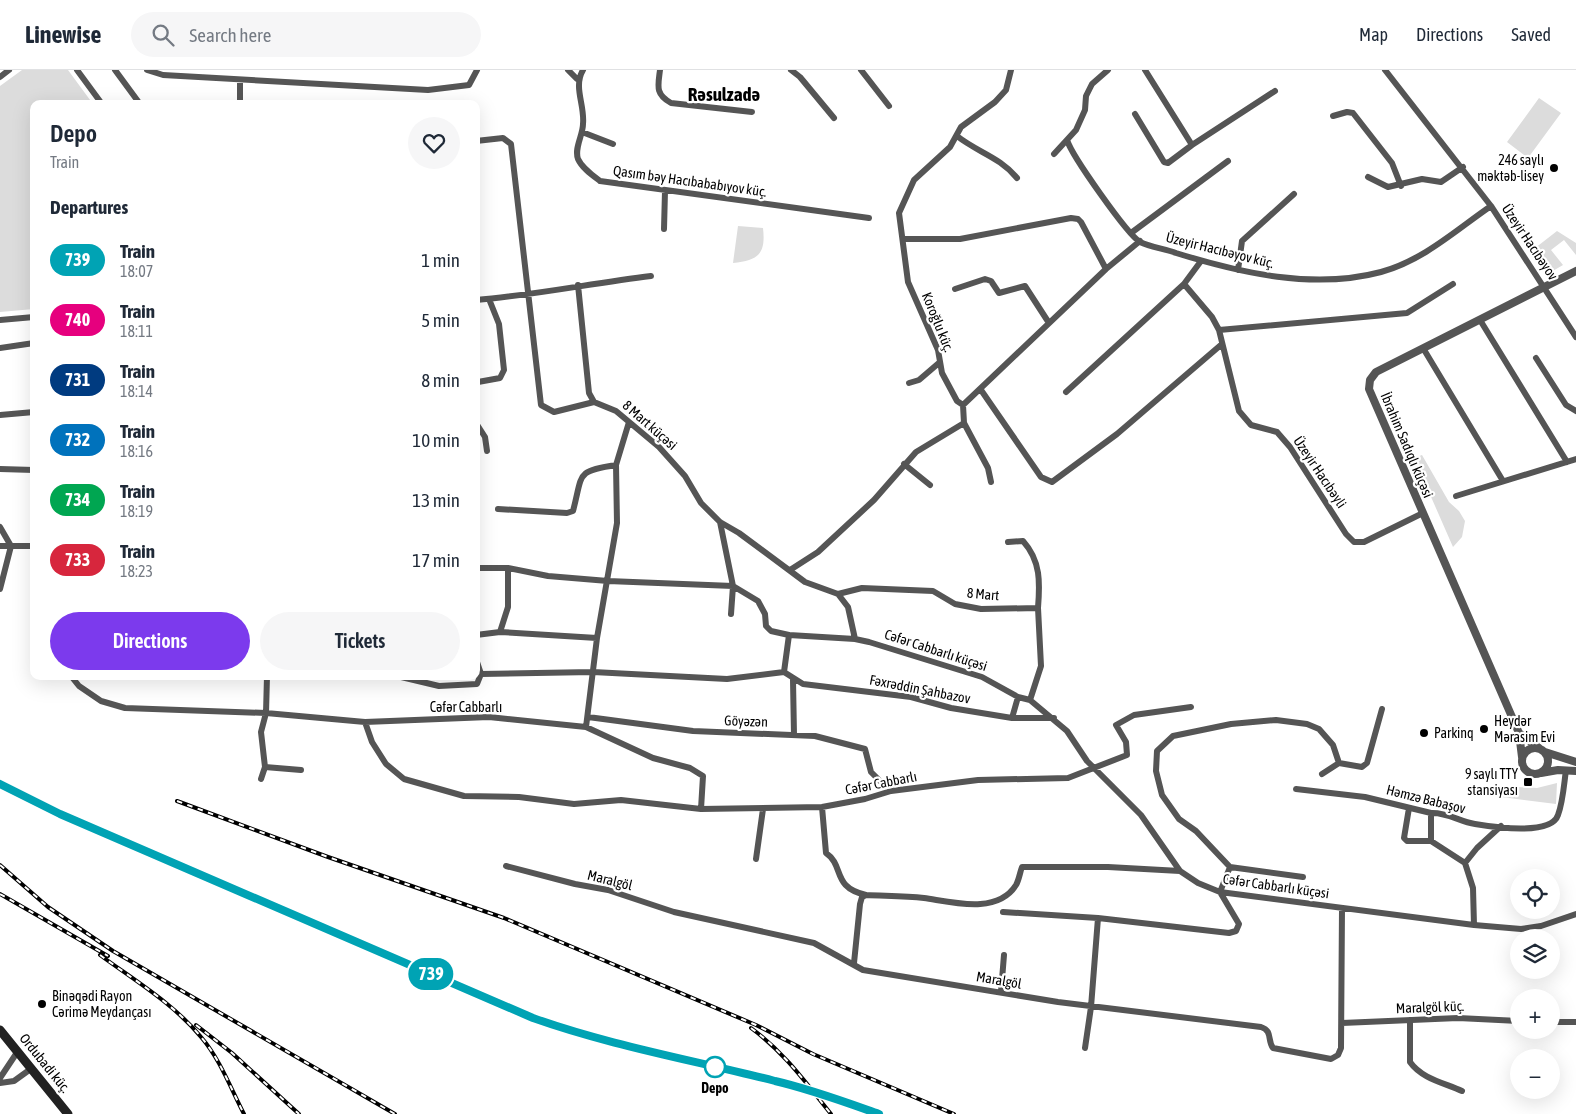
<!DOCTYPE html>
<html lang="en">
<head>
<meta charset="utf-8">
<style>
  body { margin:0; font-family:"Asap Condensed",sans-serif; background:#f6f6f7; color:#1f2937; height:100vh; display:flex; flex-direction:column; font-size:19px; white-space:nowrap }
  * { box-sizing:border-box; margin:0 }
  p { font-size:16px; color:#747a83 }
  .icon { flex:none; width:28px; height:28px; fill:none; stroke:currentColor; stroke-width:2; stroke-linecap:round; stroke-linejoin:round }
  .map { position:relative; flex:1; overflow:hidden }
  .details { position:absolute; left:30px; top:30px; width:450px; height:580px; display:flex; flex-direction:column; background:#fff; border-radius:10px; box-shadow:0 5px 20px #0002 }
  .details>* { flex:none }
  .badge { padding:0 10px; border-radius:16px; font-size:18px; line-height:32px }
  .buttons { position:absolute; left:1510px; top:799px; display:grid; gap:10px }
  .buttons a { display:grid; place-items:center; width:50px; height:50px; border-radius:50%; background:#fff; box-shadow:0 5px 20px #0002; font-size:25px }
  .map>.badge { position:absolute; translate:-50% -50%; box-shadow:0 0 0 2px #fff }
  h2 { padding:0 20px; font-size:19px; line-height:45px }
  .round { display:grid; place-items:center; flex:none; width:52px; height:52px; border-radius:26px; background:#f6f6f7 }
  .headline { display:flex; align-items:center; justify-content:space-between; height:85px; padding:0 20px }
  h1 { font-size:24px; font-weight:600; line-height:38px }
  .action { display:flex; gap:10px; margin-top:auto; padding:10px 20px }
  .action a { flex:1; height:58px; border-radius:30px; background:#7c3aed; color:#fff; font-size:20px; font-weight:600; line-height:58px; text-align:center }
  .action a+a { background:#f6f6f7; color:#1f2937 }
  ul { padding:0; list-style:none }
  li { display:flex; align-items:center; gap:15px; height:60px; padding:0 20px }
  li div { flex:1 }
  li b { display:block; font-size:19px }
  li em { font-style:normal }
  li .badge { min-width:55px; font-weight:700; text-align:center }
  header { display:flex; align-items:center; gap:30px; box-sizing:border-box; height:70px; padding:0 25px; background:#fff; border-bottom:1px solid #e0e1e3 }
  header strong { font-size:24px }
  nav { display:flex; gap:28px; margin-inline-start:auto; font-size:18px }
  .search { width:350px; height:45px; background:#f6f6f7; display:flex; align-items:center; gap:12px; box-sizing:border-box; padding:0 18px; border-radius:28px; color:#747a83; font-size:19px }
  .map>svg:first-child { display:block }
  .green { fill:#dcdcdc }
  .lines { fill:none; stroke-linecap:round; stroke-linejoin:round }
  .minor { stroke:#555; stroke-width:6 }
  .tertiary { stroke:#555; stroke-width:8 }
  .secondary { stroke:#222; stroke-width:9 }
  .rail-casing { stroke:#000; stroke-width:4 }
  .rail { stroke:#fff; stroke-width:2; stroke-dasharray:5.5; stroke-linecap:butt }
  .line-casing { stroke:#fff; stroke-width:11 }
  .line { stroke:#00a3b4; stroke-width:8 }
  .poi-dot { fill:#000; stroke:#fff; stroke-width:2 }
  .stop-dot { fill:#fff; stroke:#00a3b4; stroke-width:2.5 }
  .labels { text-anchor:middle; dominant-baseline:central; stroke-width:4.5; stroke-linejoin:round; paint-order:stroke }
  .poi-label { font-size:14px; fill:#000; stroke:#fff; text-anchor:start }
  .street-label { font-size:14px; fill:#000; stroke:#fff }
  .stop-label { font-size:14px; font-weight:bold; fill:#000; stroke:#fff }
  .district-label { font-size:19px; font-weight:bold; fill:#000; stroke:#fff }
</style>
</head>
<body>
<header>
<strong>Linewise</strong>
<div class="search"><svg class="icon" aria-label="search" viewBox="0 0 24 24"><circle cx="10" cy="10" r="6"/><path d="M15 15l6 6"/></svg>Search here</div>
<nav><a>Map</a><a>Directions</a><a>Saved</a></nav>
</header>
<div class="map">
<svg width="1576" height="1044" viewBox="0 0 1576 1044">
  <rect width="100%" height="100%" fill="#fff"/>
  <path class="green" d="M22,0H68L93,34H34V239L0,242V16Z
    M1539,28L1561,43L1528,88L1507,72Z
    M738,156L763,158C766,185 758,190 733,193Z
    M1557,161L1576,173V185L1564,170L1551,180L1563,195L1546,205L1530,182Z
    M1422,385L1449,432L1459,441L1465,451L1462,467L1453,477L1414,388Z
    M1557,713L1556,734L1501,727V716L1537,718Z"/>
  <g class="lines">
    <path class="minor" d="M77,0L102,34
      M115,0L140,34
      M147,0L163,5L428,20L469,15L477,0
      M568,0L577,9
      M583,0C573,17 585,35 583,54C583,65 574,78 578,89C582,98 592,105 600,111L869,148
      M660,0C658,16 655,24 671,33L752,42
      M791,0L800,7L834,48
      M861,0L889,36
      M1145,0L1192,75
      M1385,0L1491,136L1576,267
      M0,7L9,0
      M240,34V10
      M1135,44L1164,92L1168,93L1192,75L1275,21
      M1333,46L1347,42L1353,43L1392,93L1401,116
      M582,62L613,74
      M957,66C977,82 1000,87 1017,108
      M1067,70C1072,86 1127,164 1140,172C1150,177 1165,179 1176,183C1240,203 1314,220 1381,202C1424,190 1456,160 1491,136
      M476,71L503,68L511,74L541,335L554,342L594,332
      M1054,84L1076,60L1085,40L1086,26L1092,14L1108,0
      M1368,107L1388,117L1422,109L1441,112L1463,97
      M664,159L665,121
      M1131,163L1228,91
      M904,169H960L1071,148L1078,149L1081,152L1106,199
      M1238,200L1242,171L1294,124
      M1184,214L1212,247L1219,260L1239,341L1251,355L1277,362L1290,377L1346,464L1354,472H1364L1423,443
      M578,215L589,323L594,332L616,341L659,377L685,406L701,433L720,452L739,463L805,512L838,524L848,537L855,569
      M955,219L985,209L991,211L999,223L1025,216L1049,253
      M476,230C535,225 593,213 651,206
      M0,250L34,247
      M1480,250L1567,392
      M1219,260L1407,243L1453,214
      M0,278L34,273
      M1423,278L1503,411
      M1536,288L1566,335L1576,341
      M478,312L500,308L504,300L499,254L489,229
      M909,313L919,310L940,292
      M981,320L1041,407L1052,412L1117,364L1222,274
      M1066,322L1184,214L1201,191
      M963,335L1106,199L1140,171
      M0,345L34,342
      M476,353L485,367L487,381
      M964,353L988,398L991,412
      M904,394L930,415
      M0,399L34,400
      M1456,426L1576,389
      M498,439L567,443L573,441C583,404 575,401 616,395
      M720,452L733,516L731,544
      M0,457L11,476L0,519
      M1008,472L1023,471C1041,491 1040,513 1038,538
      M0,476H34
      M476,498H508L548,506L608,511L733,516L758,531L765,544L766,556L771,561L789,565
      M790,500L818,482L874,430L916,382L964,353L963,335L957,331L942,303L938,280L908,212L899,143L914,110L950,77L961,57L995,32L1006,20L1011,0
      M838,524L862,518L933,521L955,534L981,539L1038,538L1041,596L1030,630
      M500,562L508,537V498
      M476,565L500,562L597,568
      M476,589L481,604
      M784,602L803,614L911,627L951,638L1012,648H1054
      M481,604L593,602L727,609L784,602L789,565L855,569L869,572L982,607L1018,627L1030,630L1067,661L1087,691L1141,745L1180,801L1198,813L1220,822L1474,855L1521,859L1541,856L1576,844
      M71,606L79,616L101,631L125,638L266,643L365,652L489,647L586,657L653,688L690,698L703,706L701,739
      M397,606L439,616L477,614L481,604
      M793,610L794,665
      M588,647L693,661L815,666L865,679L871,702L880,711
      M1012,648L1018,627
      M365,652L372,672L386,694L404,709L464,726L519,727L574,734L621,730L701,739L822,737L865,729L891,721L978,710L1068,708L1127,685L1126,672L1116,655L1134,645L1191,637
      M586,657L597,568L617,453L616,395L629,352
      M1339,693L1362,697L1367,693L1382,639
      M265,697L301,700
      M261,709L265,697L261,662L266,643L267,606
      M1296,719L1365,727L1431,743C1447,742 1460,752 1475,754C1493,757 1551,766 1558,745C1563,732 1564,714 1566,700
      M822,737L826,783C845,796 831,817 866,825
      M1409,738L1404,768L1407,771H1431L1465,793L1473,818L1474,855
      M1431,743V771
      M756,789L763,739
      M1465,793L1477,778L1501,756
      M506,796L575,814L608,820L674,842L814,873L863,900L1058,932L1261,957C1273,961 1267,970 1273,978L1331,989L1338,985L1341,978L1342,838
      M1303,807L1230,797L1196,761L1179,749L1162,725L1156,701L1157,681L1173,666L1231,654L1276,650L1307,654L1319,659L1333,675L1339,693L1322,704
      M1003,842L1098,848L1229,863L1236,861L1239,854L1220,822L1230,797
      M854,893L860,834L862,827L866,825C885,826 905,826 924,828C952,832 997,845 1016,815C1019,810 1020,802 1022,797H1108L1180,801
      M1001,922L1004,885
      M1410,950V992C1422,1009 1445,1013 1462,1021
      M1551,952H1576
      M1342,953L1458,948L1519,951
      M1085,978L1091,937L1098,848
      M0,1008L18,981
      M0,1013L14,1011L32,998"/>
    <path class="tertiary" d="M1519,663L1369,319L1370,310L1376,302L1576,201
      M1522 691a13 13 0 1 1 26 0a13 13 0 1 1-26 0Z
      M1545,682L1576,692
      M1522,687L1519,663L1539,678
      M1541,703L1558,700L1576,701"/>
    <path class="secondary" d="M0,960L68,1044"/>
    <defs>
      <path id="rail" d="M0,714L60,744L533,948L579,964L624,977L777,1011L879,1044
        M177,731L328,787L504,848L756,955L813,984L954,1044
        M0,795L48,837L113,881L395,1044
        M0,824L108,886
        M100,885C134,910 174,934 201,967C220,989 231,1019 244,1044
        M196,955L232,983L299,1044
        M751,958C784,982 806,1013 831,1044"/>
    </defs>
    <use href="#rail" class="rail-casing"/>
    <use href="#rail" class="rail"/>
  </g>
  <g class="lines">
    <defs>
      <path id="line" d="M0,714L60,744L533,948C612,976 693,990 775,1011C810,1019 845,1032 879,1044"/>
    </defs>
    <use href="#line" class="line-casing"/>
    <use href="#line" class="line"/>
  </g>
  <g class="poi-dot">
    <circle cx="1554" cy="98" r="5"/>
    <circle cx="1484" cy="659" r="5"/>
    <circle cx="1424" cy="663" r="5"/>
    <rect x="1523" y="707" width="10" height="10" rx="2.5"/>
    <circle cx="42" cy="934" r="5"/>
  </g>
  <circle class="stop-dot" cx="715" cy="997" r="10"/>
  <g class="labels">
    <g class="poi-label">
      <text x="1544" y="90" text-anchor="end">246 saylı<tspan x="1544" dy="16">məktəb-lisey</tspan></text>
      <text x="1494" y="651">Heydər<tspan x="1494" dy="16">Mərasim Evi</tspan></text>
      <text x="1434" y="663">Parkinq</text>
      <text x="1518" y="704" text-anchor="end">9 saylı TTY<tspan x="1518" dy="16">stansiyası</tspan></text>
      <text x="52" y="926">Binəqədi Rayon<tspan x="52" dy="16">Cərimə Meydançası</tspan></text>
    </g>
    <g class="street-label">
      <text transform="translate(690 111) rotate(8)">Qasım bəy Hacıbababıyov küç.</text>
      <text transform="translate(1530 172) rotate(56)">Üzeyir Hacıbəyov</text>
      <text transform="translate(1220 180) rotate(14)">Üzeyir Hacıbəyov küç.</text>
      <text transform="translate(938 252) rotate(68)">Koroğlu küç.</text>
      <text transform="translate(650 355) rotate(41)">8 Mart küçəsi</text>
      <text transform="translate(1407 375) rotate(67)">İbrahim Sadıqlı küçəsi</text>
      <text transform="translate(1320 402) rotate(56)">Üzeyir Hacıbəyli</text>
      <text transform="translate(983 524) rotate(5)">8 Mart</text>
      <text transform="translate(936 580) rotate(18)">Cəfər Cabbarlı küçəsi</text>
      <text transform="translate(920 619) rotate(11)">Fəxrəddin Şahbazov</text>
      <text x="466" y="637">Cəfər Cabbarlı</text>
      <text transform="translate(746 651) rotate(2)">Göyəzən</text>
      <text transform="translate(881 713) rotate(-11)">Cəfər Cabbarlı</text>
      <text transform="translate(1426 729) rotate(14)">Həmzə Babaşov</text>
      <text transform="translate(610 810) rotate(14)">Maralgöl</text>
      <text transform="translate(1276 816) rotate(8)">Cəfər Cabbarlı küçəsi</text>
      <text transform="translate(999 910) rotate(10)">Maralgöl</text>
      <text transform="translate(1430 937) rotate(-2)">Maralgöl küç.</text>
      <text transform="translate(45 993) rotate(51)">Ordubadi küç.</text>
    </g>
    <g class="stop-label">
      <text x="715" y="1018">Depo</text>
    </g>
    <g class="district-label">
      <text x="724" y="24">Rəsulzadə</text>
    </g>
  </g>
</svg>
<div class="buttons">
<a><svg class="icon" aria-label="locate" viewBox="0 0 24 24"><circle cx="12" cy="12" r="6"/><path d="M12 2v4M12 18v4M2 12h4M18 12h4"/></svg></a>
<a><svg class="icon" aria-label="layers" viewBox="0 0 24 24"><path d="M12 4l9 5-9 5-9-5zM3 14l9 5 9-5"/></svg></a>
<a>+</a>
<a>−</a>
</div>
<b class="badge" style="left:431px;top:904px;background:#00a3b4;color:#fff">739</b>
<section class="details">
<div class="headline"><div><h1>Depo</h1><p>Train</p></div><a class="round"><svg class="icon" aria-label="heart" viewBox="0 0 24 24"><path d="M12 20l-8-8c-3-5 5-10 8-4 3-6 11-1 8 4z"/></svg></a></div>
<h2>Departures</h2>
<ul>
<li><span class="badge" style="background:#00a3b4;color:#fff">739</span><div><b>Train</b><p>18:07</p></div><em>1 min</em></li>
<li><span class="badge" style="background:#e6007e;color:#fff">740</span><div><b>Train</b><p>18:11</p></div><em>5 min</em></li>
<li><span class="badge" style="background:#003b80;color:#fff">731</span><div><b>Train</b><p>18:14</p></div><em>8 min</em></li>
<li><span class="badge" style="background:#0072bc;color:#fff">732</span><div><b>Train</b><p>18:16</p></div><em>10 min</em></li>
<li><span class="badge" style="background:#00a651;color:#fff">734</span><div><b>Train</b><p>18:19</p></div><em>13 min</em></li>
<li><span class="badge" style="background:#d7263d;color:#fff">733</span><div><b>Train</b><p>18:23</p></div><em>17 min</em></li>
</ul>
<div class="action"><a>Directions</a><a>Tickets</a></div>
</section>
</div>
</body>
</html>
